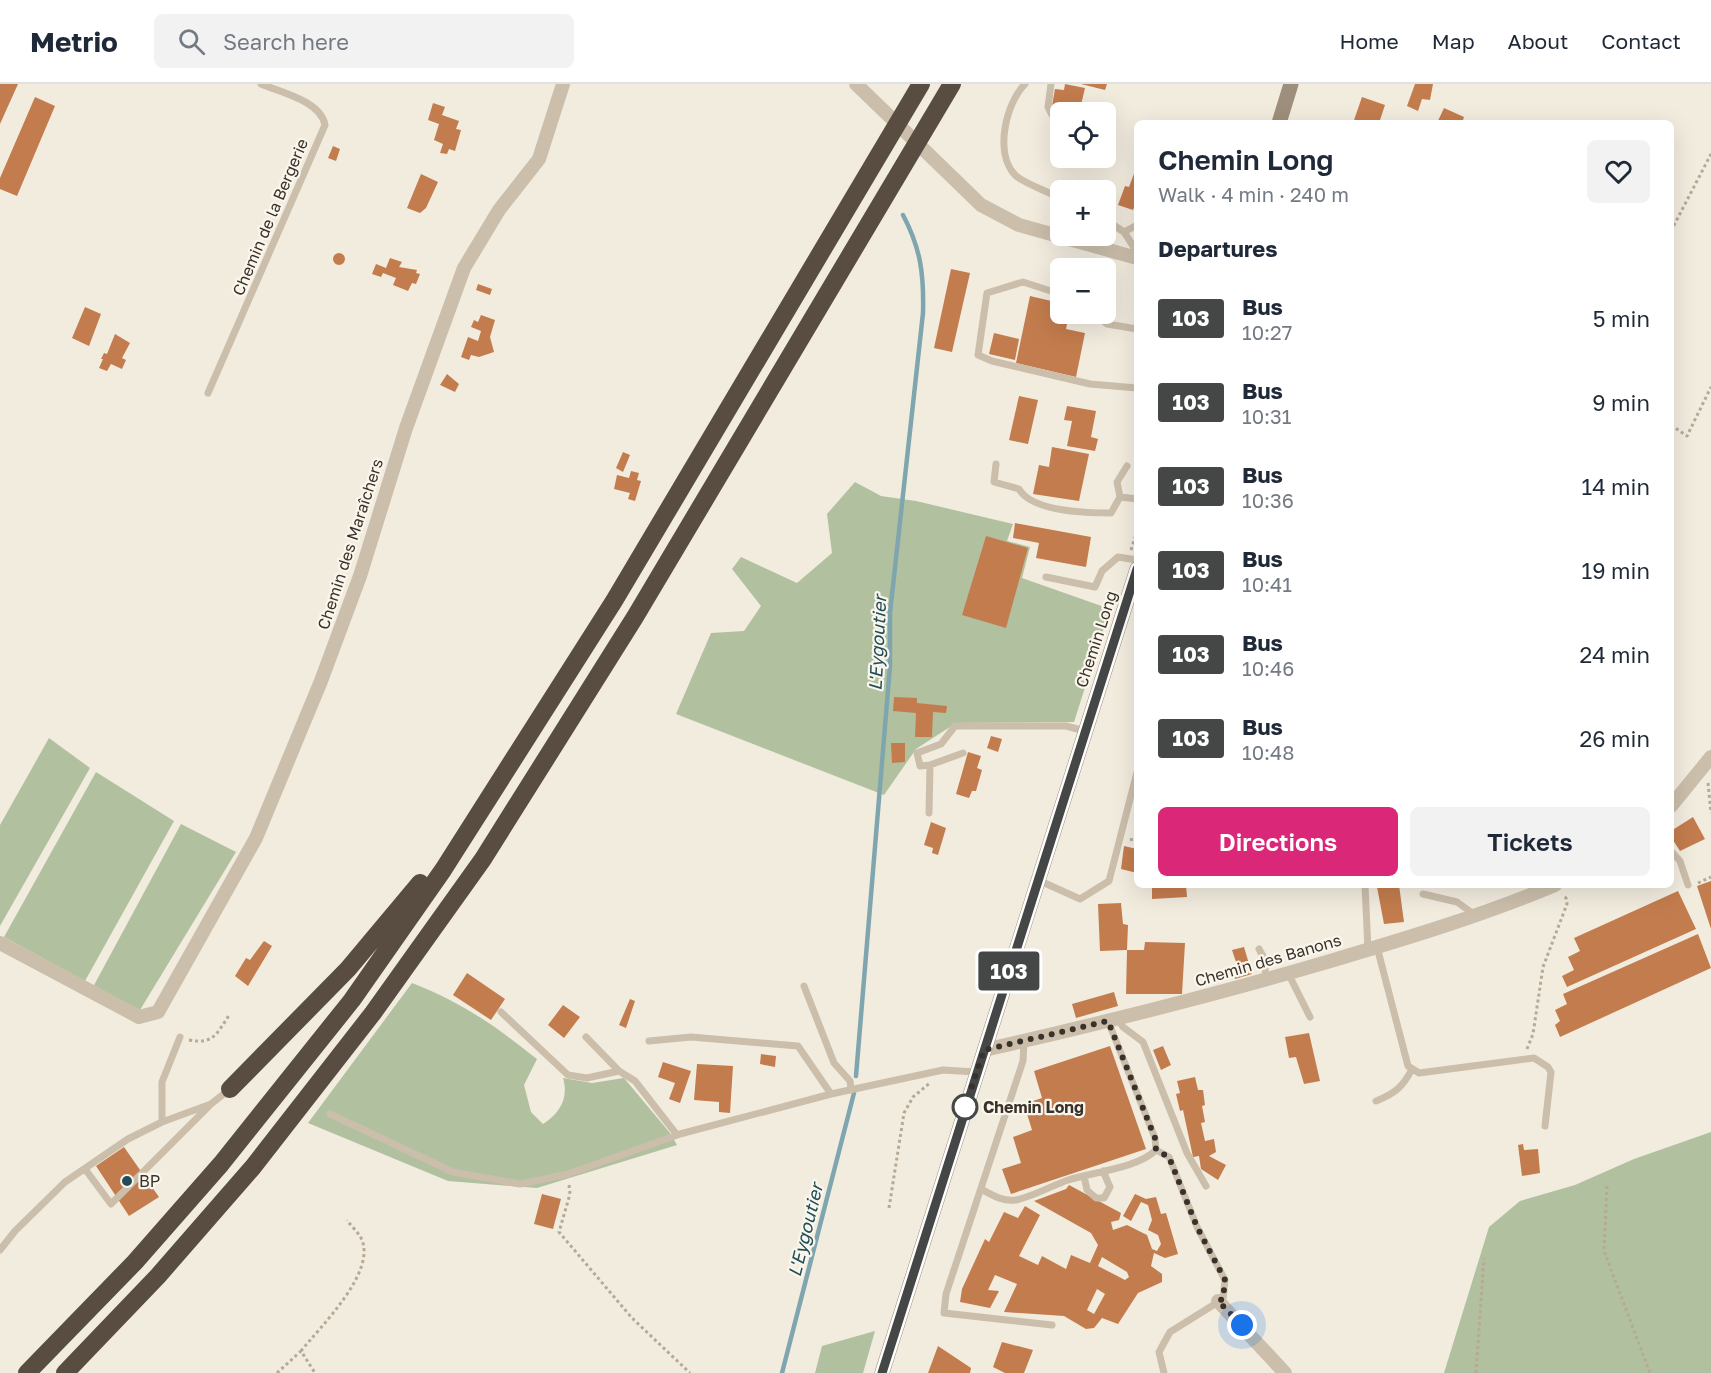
<!DOCTYPE html>
<html lang="en">
<head>
<meta charset="utf-8">
<style>
  body { margin:0; font-family:"Golos Text",sans-serif; background:#f2f2f3; color:#1f2937; height:100vh; display:flex; flex-direction:column; font-size:22px; white-space:nowrap }
  * { box-sizing:border-box; margin:0 }
  p { font-size:20px; color:#747a83 }
  .icon { flex:none; width:33px; height:33px; fill:none; stroke:currentColor; stroke-width:2; stroke-linecap:round; stroke-linejoin:round }
  .map { position:relative; flex:1; overflow:hidden }
  .side { position:absolute; left:1134px; top:36px; width:540px; height:768px; display:flex; flex-direction:column; background:#fff; border-radius:9px; box-shadow:0 6px 24px #0002 }
  .side>* { flex:none }
  .badge { padding:0 12px; border-radius:4px; font-size:21px; line-height:39px }
  .fabs { position:absolute; left:1050px; top:18px; display:grid; gap:12px }
  .fabs a { display:grid; place-items:center; width:66px; height:66px; border-radius:9px; background:#fff; box-shadow:0 6px 24px #0002; font-size:30px }
  .you { position:absolute; width:30px; height:30px; margin:-15px; border:4px solid #fff; border-radius:50%; background:#1a73e8; box-shadow:0 0 0 9px #1a73e833 }
  .map>.badge { position:absolute; translate:-50% -50%; box-shadow:0 0 0 3px #fff }
  h2 { padding:0 24px; font-size:22px; line-height:54px }
  .round { display:grid; place-items:center; flex:none; width:63px; height:63px; border-radius:9px; background:#f2f2f3 }
  .head { display:flex; align-items:center; justify-content:space-between; height:102px; padding:0 24px }
  h1 { font-size:28px; font-weight:600; line-height:45px }
  .primary-button { display:flex; gap:12px; margin-top:auto; padding:12px 24px }
  .primary-button a { flex:1; height:69px; border-radius:9px; background:#db2777; color:#fff; font-size:24px; font-weight:600; line-height:69px; text-align:center }
  .primary-button a+a { background:#f2f2f3; color:#1f2937 }
  ul { padding:0; list-style:none }
  li { display:flex; align-items:center; gap:18px; height:84px; padding:0 24px }
  li div { flex:1 }
  li b { display:block; font-size:22px }
  li em { font-style:normal }
  li .badge { min-width:66px; font-weight:700; text-align:center }
  header { display:flex; align-items:center; gap:36px; box-sizing:border-box; height:84px; padding:0 30px; background:#fff; border-bottom:2px solid #e0e1e3 }
  header strong { font-size:28px }
  nav { display:flex; gap:33px; margin-inline-start:auto; font-size:21px }
  .search { width:420px; height:54px; background:#f2f2f3; display:flex; align-items:center; gap:15px; box-sizing:border-box; padding:0 21px; border-radius:9px; color:#747a83; font-size:22px }
  .map>svg:first-child { display:block }
  .green { fill:#b1c19f }
  .lines { fill:none; stroke-linecap:round; stroke-linejoin:round }
  .stream { stroke:#7fa6af; stroke-width:4.5 }
  .building { fill:#c37c4d; fill-rule:evenodd }
  .path { stroke:#b6a995; stroke-width:3; stroke-dasharray:3 3; stroke-linecap:butt }
  .service { stroke:#cbbeab; stroke-width:7 }
  .minor { stroke:#cbbeab; stroke-width:14 }
  .secondary { stroke:#9e8e7c; stroke-width:15 }
  .motorway { stroke:#594d42; stroke-width:18 }
  .line-casing { stroke:#fff; stroke-width:14 }
  .line { stroke:#444746; stroke-width:9 }
  .walk { stroke:#39312a; stroke-width:6; stroke-dasharray:0 10.8 }
  .stop-dot { fill:#fff; stroke:#444746; stroke-width:3 }
  .poi-dot { fill:#204d59; stroke:#faf6ec; stroke-width:2 }
  .labels { text-anchor:middle; dominant-baseline:central; stroke-width:4.5; stroke-linejoin:round; paint-order:stroke }
  .street-label { font-size:16px; fill:#39312a; stroke:#faf6ec }
  .stop-label { font-size:16px; font-weight:bold; fill:#39312a; stroke:#faf6ec; text-anchor:start }
  .poi-label { font-size:16px; fill:#39312a; stroke:#faf6ec; text-anchor:start }
  .water-label { font-size:18px; font-style:italic; fill:#204d59; stroke:#faf6ec }
</style>
</head>
<body>
<header>
<strong>Metrio</strong>
<div class="search"><svg class="icon" aria-label="search" viewBox="0 0 24 24"><circle cx="10" cy="10" r="6"/><path d="M15 15l6 6"/></svg>Search here</div>
<nav><a>Home</a><a>Map</a><a>About</a><a>Contact</a></nav>
</header>
<div class="map">
<svg width="1711" height="1289" viewBox="0 0 1711 1289">
  <rect width="100%" height="100%" fill="#f2ecdf"/>
  <path class="green" d="M855,398L881,412L916,417L1013,440L1007,457L1030,463L1022,494L1110,525L1074,638L956,639L916,665L884,711L676,630L711,549L744,547L761,522L732,485L741,473L797,499L832,469L827,430Z
    M49,654L90,684L0,842V741Z
    M96,688L174,737L85,897L4,853Z
    M181,740L236,768L140,926L93,903Z
    M412,899C463,919 494,941 537,975L524,1001L531,1028L543,1040C560,1029 569,1014 563,994L592,999L624,994L670,1049L677,1061L537,1104L448,1097L308,1039Z
    M1711,1048V1289H1444L1489,1143L1520,1117L1575,1101L1634,1075Z
    M875,1247L863,1289H815L822,1262Z"/>
  <g class="lines">
    <path class="stream" d="M856,992L890,582V529L923,229C924,191 921,165 903,131
      M782,1289L854,1009"/>
  </g>
  <path class="building" d="M0,0H18L0,40Z
    M1065,0L1085,4L1081,21L1073,19L1071,26L1052,22L1055,5L1064,6Z
    M1081,0H1107L1105,6Z
    M1415,0H1433L1430,16L1422,15L1418,27L1407,22Z
    M35,13L55,22L17,112L0,105V94Z
    M1362,13L1385,21L1379,39H1353Z
    M433,19L445,23L442,31L459,37L456,45L461,46L455,67L449,65L447,70L440,69L443,60L434,56L439,40L428,36Z
    M1444,24L1464,33L1462,39H1437Z
    M333,62L340,65L336,77L328,74Z
    M1135,87L1137,88V114L1133,126L1118,121L1125,102L1129,103Z
    M421,90L438,98L426,124L420,129L407,124Z
    M333 175a6 6 0 1 1 12 0a6 6 0 1 1-12 0Z
    M390,174L402,178L399,183L417,186L416,189L420,190L416,200L412,199L408,207L393,201L396,194L383,189L381,193L372,190L376,180L386,184Z
    M951,185L970,189L952,268L934,264Z
    M478,200L492,205L490,211L476,206Z
    M1030,212L1060,219V230H1069L1066,245L1085,249L1076,293L1016,279Z
    M85,223L101,230L89,262L72,254Z
    M481,231L495,236L490,253L494,268L479,273L471,271L469,276L461,273L468,253L478,257L481,247L471,243L474,236L478,238Z
    M994,249L1019,255L1015,276L989,270Z
    M115,250L130,259L122,274L126,276L122,285L111,280L107,287L99,284L103,275H101L104,269L107,270Z
    M447,290L459,300L455,308L440,301Z
    M1019,312L1038,316L1028,360L1009,356Z
    M1067,322L1096,327L1091,353L1098,355L1095,367L1067,362L1072,337L1064,336Z
    M1052,363L1089,370L1079,417L1033,410L1039,381L1049,383Z
    M623,368L630,371L623,388L616,384Z
    M631,387L639,389L637,396L641,397L635,417L628,415L630,409L614,405L617,391L629,394Z
    M1015,439L1091,453L1086,483L1036,474L1039,459L1013,454Z
    M986,452L1028,464L1006,544L962,531Z
    M894,613L917,614V619L947,622L946,629L933,628L932,653H915L916,629L893,627Z
    M991,652L1002,655L998,668L987,664Z
    M891,659H905V678L892,679Z
    M968,668L981,672L977,684L982,686L976,707H972L969,714L956,710Z
    M1693,733L1705,755L1680,767L1671,753V747Z
    M931,738L946,744L938,771L932,769L933,764L924,761Z
    M1124,762L1137,765V789L1121,785Z
    M1711,797V845L1697,802Z
    M1152,801H1186L1187,813L1152,815Z
    M1381,801H1399L1404,838L1384,840L1377,803Z
    M1678,807L1696,845L1567,903L1562,892L1574,886L1568,873L1580,867L1574,854Z
    M1121,819L1123,840L1128,841L1127,866L1100,867L1098,820Z
    M1698,850L1711,884L1560,953L1555,941L1560,937L1555,926L1567,920L1563,910Z
    M264,857L272,862L248,902L235,892L246,874L250,876Z
    M1145,858L1185,859L1182,910H1126L1127,866H1144Z
    M1244,863L1252,890L1235,895L1231,882L1237,881L1232,866Z
    M467,889L505,915L491,936L453,911Z
    M1114,908L1118,922L1076,934L1072,920Z
    M630,915L635,917L626,944L619,941Z
    M563,921L580,933L564,954L548,941Z
    M1309,949L1320,997L1304,1000L1296,973L1289,974L1285,953Z
    M1110,962L1146,1065L1011,1110L1002,1085L1021,1079L1013,1053L1032,1046L1024,1020L1042,1014L1034,987Z
    M1163,962L1171,981L1161,986L1153,966Z
    M761,970L776,972L775,983L760,980Z
    M663,978L691,987L680,1019L669,1015L675,999L658,993Z
    M697,980L733,982L730,1029L719,1028V1018L694,1016Z
    M1195,993L1198,1006H1203L1205,1021L1202,1022L1205,1038L1201,1039L1205,1057L1214,1055L1216,1068L1209,1072L1226,1081L1218,1096L1201,1085L1199,1072L1193,1073L1183,1026L1180,1027L1176,1010L1180,1009L1177,997Z
    M1523,1060L1524,1066L1538,1065L1540,1089L1522,1092L1518,1061Z
    M124,1063L159,1113L129,1132L96,1082Z
    M1069,1101L1121,1129L1119,1136L1111,1138L1113,1146L1127,1141L1147,1151L1152,1165L1157,1167L1161,1160L1158,1151L1148,1146L1152,1136L1148,1121L1141,1118L1131,1137L1123,1132L1135,1110L1146,1115L1156,1113L1161,1130L1166,1129L1178,1170L1165,1174L1154,1169L1151,1182L1162,1190V1198L1138,1209L1118,1240L1102,1234L1094,1244L1086,1245L1064,1232L1004,1228L1017,1200L995,1191L988,1206L999,1207L990,1224L960,1218L962,1205L985,1155L989,1158L1004,1128L1018,1134L1025,1122L1040,1131L1019,1172L1038,1181L1042,1172L1066,1185L1071,1171L1090,1179L1098,1161L1091,1149L1034,1117L1066,1105ZM1102,1173L1127,1188L1129,1193L1125,1196L1098,1182ZM1097,1205L1105,1210L1094,1230L1087,1226Z
    M542,1110L561,1115L553,1145L534,1140Z
    M1002,1258L1033,1266L1024,1289H1005L993,1283Z
    M938,1262L971,1284L970,1289H928Z"/>
  <g class="lines">
    <path class="path" d="M1671,147L1711,70
      M1671,341L1687,352L1711,303
      M1131,466L1137,447
      M1708,699L1711,729
      M1130,756L1137,754
      M1698,799L1711,793
      M189,956C214,961 217,949 230,930
      M1527,965L1533,950L1543,883L1567,820L1566,814L1563,812
      M569,1101L570,1110L559,1148L632,1234L690,1289
      M1607,1102L1604,1167L1650,1289
      M889,1124L904,1029L913,1013L931,998
      M301,1267C320,1243 378,1187 361,1154C358,1148 351,1142 347,1136
      M277,1289L301,1267L315,1289
      M1476,1289L1484,1174"/>
    <path class="service" d="M1025,0C1006,19 994,69 1015,91C1023,99 1049,108 1060,114
      M1051,0L1048,23L1052,31L1060,33
      M1106,136L1124,148L1137,168
      M1124,148L1137,141
      M1060,210L1023,198L987,209L978,271L992,277L1090,300L1137,304
      M1094,230L1107,240L1137,245
      M208,309L325,41C321,17 280,8 261,0
      M996,380L994,398L1019,405C1032,428 1087,429 1111,429L1120,413L1137,415
      M1120,413L1117,398L1127,382
      M1046,493L1095,503L1102,487L1118,473L1137,476
      M930,681L963,669
      M929,729L930,681L920,682L917,669L941,660L955,642H1066L1085,647
      M1671,767L1680,777L1688,801
      M1038,796L1080,815L1109,797L1137,688
      M1365,801L1368,866
      M1423,810L1457,818L1475,831
      M1377,863L1408,982L1419,989L1534,974L1548,983L1551,988L1545,1042
      M1259,865L1264,874L1266,895
      M1288,889L1310,933
      M804,902L834,979L850,997L851,1006
      M501,928L568,991L587,994L619,987L635,997L677,1051
      M1117,934L1123,943L1143,958L1187,1069L1206,1102
      M586,953L619,987
      M649,957L691,953L798,962L831,1010
      M1024,957L1023,977L946,1210L944,1229L1052,1241
      M1376,1017C1394,1010 1403,1003 1412,985
      M330,1030L453,1088L520,1100L568,1090L680,1050L831,1010L943,986L976,988
      M162,1038V998L180,953
      M1156,1066L1169,1073L1197,1143L1225,1196L1223,1215L1170,1248L1159,1268L1164,1289
      M85,1085L111,1120L209,1022
      M1084,1092L1087,1106L1096,1114H1104L1110,1103L1103,1087
      M981,1105C992,1111 1003,1118 1016,1116C1034,1112 1051,1102 1068,1096C1093,1088 1138,1084 1156,1066L1155,1054L1108,937
      M0,1166L15,1147L65,1098L128,1055L162,1038L211,1020L230,1005"/>
    <path class="minor" d="M856,0L981,121L1019,141L1137,174
      M1671,722L1711,673
      M0,859L139,933L158,928L256,754L321,597L360,492L406,344L464,184L499,126L539,75L563,0
      M984,966C1099,940 1214,911 1327,878C1404,855 1481,832 1555,801
      M1218,1217L1285,1289"/>
    <path class="secondary" d="M1279,39L1291,0
      M882,1289L1137,485"/>
    <path class="motorway" d="M230,1005L348,885L420,799
      M27,1289L135,1178L221,1080L352,916L443,786L614,517L921,0
      M65,1289L158,1192L253,1083L373,929L483,775L635,533L952,0"/>
  </g>
  <g class="lines">
    <defs>
      <path id="line" d="M882,1289L1137,485"/>
    </defs>
    <use href="#line" class="line-casing"/>
    <use href="#line" class="line"/>
    <path class="walk" d="M965,1023L984,966L1108,937L1155,1054L1156,1066L1169,1073L1197,1143L1225,1196L1223,1215L1218,1217L1242,1241"/>
  </g>
  <circle class="stop-dot" cx="965" cy="1023" r="12"/>
  <circle class="poi-dot" cx="127" cy="1097" r="6"/>
  <g class="labels">
    <g class="street-label">
      <text transform="translate(270 133) rotate(-67)">Chemin de la Bergerie</text>
      <text transform="translate(350 460) rotate(-72)">Chemin des Maraîchers</text>
      <text transform="translate(1096 555) rotate(-72)">Chemin Long</text>
      <text transform="translate(1268 876) rotate(-16)">Chemin des Banons</text>
    </g>
    <g class="stop-label">
      <text x="983" y="1023">Chemin Long</text>
    </g>
    <g class="poi-label">
      <text x="139" y="1097">BP</text>
    </g>
    <g class="water-label">
      <text transform="translate(877 559) rotate(-87)">L'Eygoutier</text>
      <text transform="translate(805 1146) rotate(-76)">L'Eygoutier</text>
    </g>
  </g>
</svg>
<div class="fabs">
<a><svg class="icon" aria-label="locate" viewBox="0 0 24 24"><circle cx="12" cy="12" r="6"/><path d="M12 2v4M12 18v4M2 12h4M18 12h4"/></svg></a>
<a>+</a>
<a>−</a>
</div>
<div class="you" style="left:1242px;top:1241px"></div>
<b class="badge" style="left:1009px;top:887px;background:#444746;color:#fff">103</b>
<section class="side">
<div class="head"><div><h1>Chemin Long</h1><p>Walk · 4 min · 240 m</p></div><a class="round"><svg class="icon" aria-label="heart" viewBox="0 0 24 24"><path d="M12 20l-8-8c-3-5 5-10 8-4 3-6 11-1 8 4z"/></svg></a></div>
<h2>Departures</h2>
<ul>
<li><span class="badge" style="background:#444746;color:#fff">103</span><div><b>Bus</b><p>10:27</p></div><em>5 min</em></li>
<li><span class="badge" style="background:#444746;color:#fff">103</span><div><b>Bus</b><p>10:31</p></div><em>9 min</em></li>
<li><span class="badge" style="background:#444746;color:#fff">103</span><div><b>Bus</b><p>10:36</p></div><em>14 min</em></li>
<li><span class="badge" style="background:#444746;color:#fff">103</span><div><b>Bus</b><p>10:41</p></div><em>19 min</em></li>
<li><span class="badge" style="background:#444746;color:#fff">103</span><div><b>Bus</b><p>10:46</p></div><em>24 min</em></li>
<li><span class="badge" style="background:#444746;color:#fff">103</span><div><b>Bus</b><p>10:48</p></div><em>26 min</em></li>
</ul>
<div class="primary-button"><a>Directions</a><a>Tickets</a></div>
</section>
</div>
</body>
</html>
